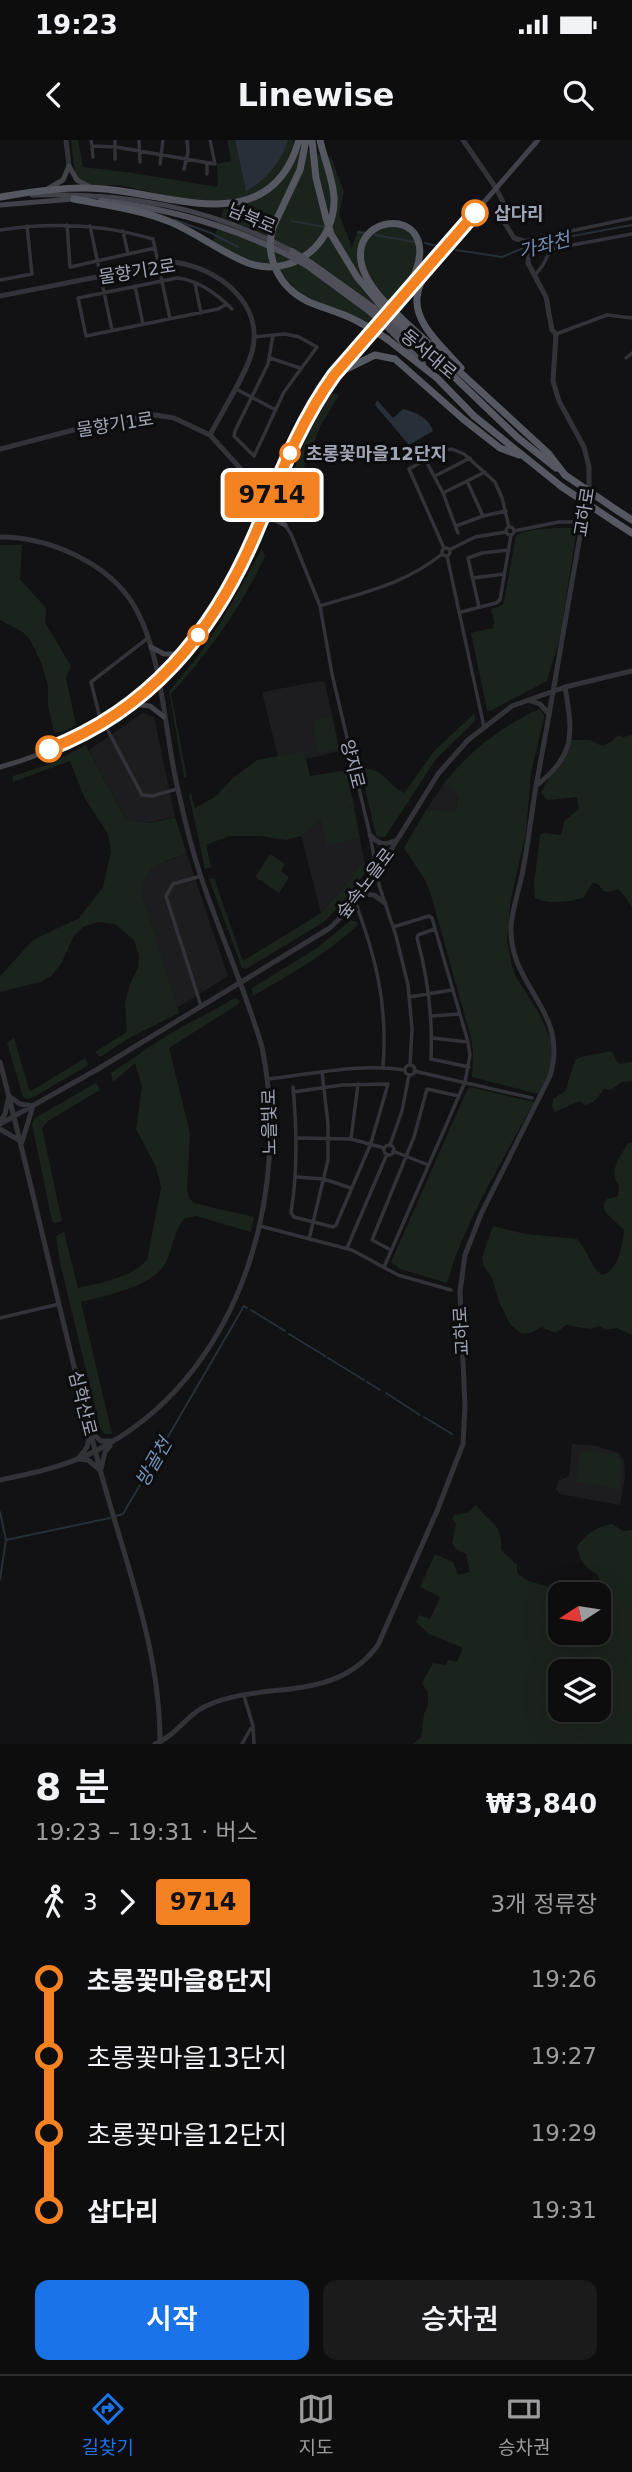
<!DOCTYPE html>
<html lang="ko">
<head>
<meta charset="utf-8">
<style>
  body { margin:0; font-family:"DejaVu Sans","Noto Sans KR",sans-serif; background:#1c1b1c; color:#f1f3f6; height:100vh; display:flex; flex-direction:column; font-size:26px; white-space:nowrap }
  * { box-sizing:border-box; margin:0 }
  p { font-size:23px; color:#9b9c9e }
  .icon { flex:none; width:38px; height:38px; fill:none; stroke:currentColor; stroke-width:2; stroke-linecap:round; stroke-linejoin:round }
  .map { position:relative; height:1604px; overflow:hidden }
  .drawer { display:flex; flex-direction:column; background:#0e0d0e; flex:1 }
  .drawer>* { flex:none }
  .badge { padding:0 14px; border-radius:5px; font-size:24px; line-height:46px }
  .needle { width:46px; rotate:258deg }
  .controls { position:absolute; left:548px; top:1442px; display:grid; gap:14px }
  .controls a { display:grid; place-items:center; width:63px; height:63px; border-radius:14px; background:#0e0d0e; box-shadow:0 7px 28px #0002,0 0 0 2px #2e2d2e; font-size:35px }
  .map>.badge { position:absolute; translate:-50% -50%; box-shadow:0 0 0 4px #fff }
  .legs { display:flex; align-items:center; gap:10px; height:77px; padding:0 35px; font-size:23px }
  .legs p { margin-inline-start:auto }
  .summary { display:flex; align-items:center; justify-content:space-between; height:119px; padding:0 35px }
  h1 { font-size:38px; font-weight:600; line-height:52px }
  .primary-button { display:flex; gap:14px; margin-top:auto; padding:14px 35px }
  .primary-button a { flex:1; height:80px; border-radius:14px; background:#1a73e8; color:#fff; font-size:28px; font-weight:600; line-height:80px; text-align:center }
  .primary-button a+a { background:#1c1b1c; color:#f1f3f6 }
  ul { padding:0 35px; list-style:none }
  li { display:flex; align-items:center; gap:24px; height:77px; font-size:26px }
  li i { display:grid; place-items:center; width:10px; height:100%; margin:0 9px; background:currentColor }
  li i::after { content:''; width:18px; height:18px; margin:-9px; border:5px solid; border-radius:50%; background:#0e0d0e }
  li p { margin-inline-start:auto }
  li:first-child i { background:linear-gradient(#0000 50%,currentColor 0) }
  li:last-child i { background:linear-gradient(currentColor 50%,#0000 0) }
  .status { display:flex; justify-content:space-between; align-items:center; height:49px; padding:0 35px; background:#0e0d0e; direction:ltr }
  .status svg { height:19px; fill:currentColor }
  header { display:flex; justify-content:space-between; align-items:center; height:91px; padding:0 35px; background:#0e0d0e; font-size:32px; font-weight:600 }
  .tab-bar { display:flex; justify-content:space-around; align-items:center; height:98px; border-top:2px solid #2e2d2e; background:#0e0d0e; font-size:19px; color:#9b9c9e }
  .tab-bar a { display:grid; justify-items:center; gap:4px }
  .tab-bar .on { color:#1a73e8 }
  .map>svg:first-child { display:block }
  .built { fill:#1d1d20 }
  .green { fill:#1b231d; fill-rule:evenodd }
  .water { fill:#272f38 }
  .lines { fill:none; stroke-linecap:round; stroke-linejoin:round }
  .stream { stroke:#272f38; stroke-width:2 }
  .minor { stroke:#323239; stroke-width:3.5 }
  .tertiary { stroke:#323239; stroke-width:5 }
  .secondary { stroke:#404149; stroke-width:5 }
  .primary { stroke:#4e4f58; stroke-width:6 }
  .trunk { stroke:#565861; stroke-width:7 }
  .primary-bridge { stroke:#4e4f58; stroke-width:6 }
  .trunk-bridge { stroke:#565861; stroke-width:7 }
  .line-1-casing { stroke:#fff; stroke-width:16 }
  .line-1 { stroke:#f58220; stroke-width:10 }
  .stop-1-dot { fill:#fff; stroke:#f58220; stroke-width:3.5 }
  .labels { text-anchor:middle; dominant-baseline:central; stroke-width:6; stroke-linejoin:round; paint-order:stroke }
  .stop-label { font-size:18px; font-weight:bold; fill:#a1a6b5; stroke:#0d0c0e; text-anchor:start }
  .street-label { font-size:18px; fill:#a1a6b5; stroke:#0d0c0e }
  .water-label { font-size:19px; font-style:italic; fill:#7490b4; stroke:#0d0c0e }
</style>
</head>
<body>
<div class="status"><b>19:23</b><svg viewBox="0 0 49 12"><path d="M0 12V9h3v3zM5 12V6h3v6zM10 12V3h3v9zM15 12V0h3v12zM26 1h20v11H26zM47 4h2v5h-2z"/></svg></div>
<header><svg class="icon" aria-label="back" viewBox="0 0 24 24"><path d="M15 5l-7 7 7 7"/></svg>Linewise<svg class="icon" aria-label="search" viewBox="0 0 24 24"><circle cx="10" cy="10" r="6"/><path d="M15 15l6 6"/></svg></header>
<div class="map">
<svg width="632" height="1604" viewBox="0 0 632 1604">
  <rect width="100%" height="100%" fill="#121113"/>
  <path class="built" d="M321,541L325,543L340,611L306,619L304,611L278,617L262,552Z
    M143,573L154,577L175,677L142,684L135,683L124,676L89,610Z
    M445,642L458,656L455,673L426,670Z
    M354,665L364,720L345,746L321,773L301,696L327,675Z
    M187,714L228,836L177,868L143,757L142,748L147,735L157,725Z
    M572,1304L596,1306L619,1313L624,1321L625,1337L620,1365L560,1354L556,1349L558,1341L569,1336Z"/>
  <path class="green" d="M71,0H78L83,27L126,32L218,47L217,24L231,21L227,0H295C271,88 187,59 123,46C111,44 91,48 81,41C72,34 73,11 71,0Z
    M300,9L331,17L344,52L339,74L352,107L358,90L372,93L391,86L404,89L415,98L419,112L411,137L369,184L301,154L284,137L261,123L239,116L213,101L224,69C260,65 287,42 300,9Z
    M332,253L339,255L321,285L286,371L281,363C296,326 308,286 332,253Z
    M577,388L560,497L547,541L490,571L487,570L471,493L493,488L494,481L491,469L503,465L516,396C527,387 561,388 577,388Z
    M0,405H22L20,439L46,468L45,482L71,526L66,538L76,585L67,590L54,593L48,565V547L42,525L34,507L28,497L21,491L0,480Z
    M262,409L265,416C241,468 209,512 171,554L187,637L184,638L169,551L198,516L222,480Z
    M539,569L544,574V578L531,633L526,693L511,758L507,800L512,826L516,837L540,875L551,900L552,921L548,935L538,954L472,937L473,912L471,898L430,752L425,740L404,708L426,670L455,672L458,657L445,642C470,611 502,586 539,569Z
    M475,573V581L436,619L385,697H378L376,695L360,628C387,629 385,643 404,653L435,610Z
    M332,577L339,609L319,614L312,581Z
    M618,595L623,597L632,595V769L627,759L618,749L609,752L603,751L599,745L593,742L583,758C567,762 551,765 535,758L534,744L540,695L544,693L561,695L564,681L579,669L577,657L548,660L541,653C549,634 564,620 571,600H590L602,606L611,602Z
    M86,605L124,676C138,689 159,681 175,677L187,714C164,721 140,728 143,757L179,873L129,898L100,917L95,912L127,892L125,864L130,844L138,828L139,816L134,800L115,784L98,782L83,787L74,796L61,824L51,836L40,842L0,852V836L33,800L79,778L103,747L111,712L108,694L84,657L70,621L13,642V636L49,624Z
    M304,611L310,636L346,630L354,665L348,667H353L359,698L327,705L321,680L301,696L286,700L260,696H229L206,705L211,727L205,729L189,655L191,654L195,668L215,657L233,638L257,620Z
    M270,714L285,724L281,731L289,737L279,753L255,737Z
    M364,720L366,731L347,758L324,782L246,829L242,828L209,739L214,738L243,821L321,773L345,746Z
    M351,780L357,782L358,785C327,814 289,835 253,856L252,848L317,808Z
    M235,858L239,860L240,863L169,908L190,993L187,1050L189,1058L194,1063L254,1077L251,1092L196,1076L185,1078C175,1088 173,1105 168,1118C157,1147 107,1155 81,1162L112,1294H105L100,1288L60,1123L56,1096L64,1092L78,1148C101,1143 130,1138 147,1120L161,1047L156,1027L136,989L142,946L135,923L113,942L111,933C130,921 147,908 166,896C189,882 212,872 235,858Z
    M14,898L29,949L31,951L85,918L88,923L87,926L32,958L26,959L23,957L7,903Z
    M609,911L613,912L615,919L620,924L632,922V941L622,942L611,950L604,949C598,956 596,964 584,965L580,961L555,972L552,967L553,959L565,951L575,920C586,913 596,916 609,911Z
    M94,944H97L100,950L48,981L42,988L62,1081L55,1083L52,1081L32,984L35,978Z
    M470,947L534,962C505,1017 463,1084 447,1143L400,1129L391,1122L467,950Z
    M632,1002V1195L617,1188L606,1190L599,1186L590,1189L566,1185L556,1193L541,1187L533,1192L522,1194L510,1184L499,1162L492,1138L483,1125L482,1117L493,1086L526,1094L577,1099C589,1112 589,1125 602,1135C618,1132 623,1104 624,1090L606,1073L603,1066L607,1059L618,1056L619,1045C607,1033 621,1015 628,1003Z
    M580,1311L616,1314L622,1322L620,1350L576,1341Z
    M476,1365C490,1384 503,1383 501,1410L517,1425V1432C529,1447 548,1441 561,1454L560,1493H598V1454H594L598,1452L600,1444L598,1435C585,1428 579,1421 577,1406C588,1393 596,1387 612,1384L623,1391L632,1390V1604H413L421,1597L424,1574L428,1565V1553L422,1543L433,1523L446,1525L448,1520L457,1522L463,1508L429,1494L416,1482L419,1475L430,1479L440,1457L420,1447L435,1414L453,1422L458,1435L470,1432L466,1414L457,1410L452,1403L456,1384L452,1379L454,1375L467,1373ZM598,1531V1570H560V1531Z"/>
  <path class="water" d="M235,0H288C281,22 267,40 246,51Z
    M377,260L393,278L403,269C416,272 429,278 433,291L409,305L375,265Z"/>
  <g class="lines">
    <path class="stream" d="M252,74L261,75
      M175,80L211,93L238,107
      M292,81L325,87
      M358,92L363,93
      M375,95L415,102
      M425,103L437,106
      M456,110L502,117L535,103L632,85
      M251,1170L285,1191
      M289,1194L325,1216
      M328,1218L364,1240
      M367,1242L380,1250
      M386,1253L420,1275
      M424,1277L452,1294
      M0,1372L6,1400L0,1439
      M116,1376L123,1374L244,1166L247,1168
      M6,1400L110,1378"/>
    <path class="minor" d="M91,0L92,6L116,7L215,24L210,0
      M115,0V19
      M139,0L140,22
      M92,6L93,17
      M160,24L163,0
      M184,29L188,12L187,0
      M207,34V24
      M67,85L70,127L155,108
      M90,86L112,190
      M0,90C53,82 102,84 153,99L170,179
      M123,91L128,114
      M524,101L632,78
      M536,134L543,125L551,109L632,94
      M0,140L32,134L27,86
      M195,144L201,173
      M135,146L143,184
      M227,164L218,169L86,196L78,158L177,138C199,140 217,154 232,169
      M285,194L299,197L317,207L284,252L254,316L234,296L235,291L268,224L273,195Z
      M556,194L607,175L632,178
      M254,197L273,195
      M270,218L300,228
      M626,218L632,213
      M236,249L274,269
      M425,319L443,353L458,393
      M435,336L470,318
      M252,341L269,361L291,394L320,466L332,534L370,695L379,745L396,796L408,845L412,889L410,925
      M467,341L483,376
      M443,353L485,332
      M456,386L483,376L506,371
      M506 391a4 4 0 1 1 8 0a4 4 0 1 1-8 0Z
      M514,391L559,382H582
      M444,408L409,329L440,311L452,309L464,314L495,342L502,358L509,387
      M442 412a4 4 0 1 1 8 0a4 4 0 1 1-8 0Z
      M449,410L475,397L506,392
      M447,416L484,587
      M473,438L504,434
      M320,466C365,452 405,444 442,414
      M479,467L468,418L482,413L509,410
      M461,472L496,463L500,460L511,395
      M101,582L91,542L148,498
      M104,583L142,655L152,656L177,649
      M201,736L173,744L166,756L201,866
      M355,761C376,818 388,865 383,927
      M435,789L418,795L417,798C428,838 433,877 431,919L469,927
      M409,857L452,850
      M431,876L460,874
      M432,898L468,902
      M405 930a5 5 0 1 1 10 0a5 5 0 1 1-10 0Z
      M414,931L532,958
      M268,939C313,934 359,923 405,930
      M293,947C297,990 298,1030 291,1073L294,1077L333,1087L336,1085L371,1003L388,944L342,945L293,952
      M298,998L351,999L384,1008
      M351,999L358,944
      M390,1005L402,971L409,935
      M384 1010a5 5 0 1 1 10 0a5 5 0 1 1-10 0Z
      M393,1011L428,1025
      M297,1037L324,1039L351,1048
      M260,1086L352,1110L398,1135L451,1150
      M309,1099L328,1020V984L322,932
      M347,1108L387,1014
      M391,1110L372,1100L414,997L427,949L459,956
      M384,1127L465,942L470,915L468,902L432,778L429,776L393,787
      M0,1178L59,1164
      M244,1556L253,1586L254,1604
      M242,1604L251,1588"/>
    <path class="tertiary" d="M66,0L69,26
      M0,156L173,122C217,127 265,163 252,212C245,237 222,271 210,295
      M0,309L85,287L155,275L174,278L210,295L250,339
      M0,397C48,397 107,422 133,464C164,515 164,596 179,654C185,682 192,710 201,737C220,794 245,849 262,907C291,1050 243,1226 110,1303C76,1324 39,1332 0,1340
      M528,560L540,564L549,574
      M536,646C576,614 573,594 565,547
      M370,695C380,706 385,705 397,700
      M361,754L374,755L385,763
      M0,922C34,1052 62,1184 96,1314C120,1410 161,1504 160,1604
      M0,982L5,974L9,956L20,964L33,966L22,1002L0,989
      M0,984L98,929L330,788L344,774L376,734L438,634L468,600L512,566L565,547L632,531
      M92,1293L101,1301H111
      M90,1294L87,1307L78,1319L88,1320L100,1330
      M101,1329L105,1312L110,1306
      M155,1604C177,1595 187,1574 206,1566C265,1539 334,1565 378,1505L437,1371L463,1304L465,1266L460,1152L465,1115L481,1074L550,936C570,870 509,848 511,787C512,770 518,753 522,735C528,706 531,676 536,646C555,547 570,447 589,348V327L584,307L559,261L553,241L556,194L552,190L546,157L528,123L529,114L524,101L514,98L504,82L507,70L496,48L463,0"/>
    <path class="secondary" d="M70,28L77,40L90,47
      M49,48L63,40L69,26
      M32,55C127,52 208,67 292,111
      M0,65L74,59
      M391,169L538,0
      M250,339L265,345L278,336
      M259,385C270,378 274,378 285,385
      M151,507L164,514H185
      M132,564L150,566L164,577
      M0,627C100,600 187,533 234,441C264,382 282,318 315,262C333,232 360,206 382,179"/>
    <path class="primary" d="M101,61C168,68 229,85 290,116
      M311,123L374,168
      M309,127L370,172
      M393,186L429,217
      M390,190L423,224"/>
    <path class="trunk" d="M312,0L316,38L326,78
      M1,57C35,51 69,46 104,49C175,55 271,99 299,0
      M74,59C105,65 138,69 168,81C196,92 220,112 248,123C293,139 336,103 334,57C333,38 324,19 320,0
      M273,87L300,30L306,0
      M331,94L357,137L379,163
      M429,125C426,134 420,142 418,152C410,181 444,208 461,228
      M382,159C305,72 464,49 407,150
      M401,178L548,313L565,335
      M397,182L517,297L556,328
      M387,199L437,238L474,276L562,347
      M334,235L375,215L395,219L463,279L500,308L519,315
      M618,371L632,380
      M615,382L632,393"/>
    <path class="primary-bridge" d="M292,111L311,123
      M290,116L309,127
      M374,168L393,186
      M370,172L390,190"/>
    <path class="trunk-bridge" d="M326,78L331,94
      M273,87C264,117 279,147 307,161C320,167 335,171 349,177C362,183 375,191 387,199
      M382,159L401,178
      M379,163L397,182
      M565,335L618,371
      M562,347L615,382"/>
  </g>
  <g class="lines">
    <defs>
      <path id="line-1" d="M49,609C149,570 212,494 254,397C278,341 298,285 334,235L475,73"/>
    </defs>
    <use href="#line-1" class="line-1-casing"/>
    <use href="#line-1" class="line-1"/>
  </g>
  <g class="stop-1-dot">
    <circle cx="475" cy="73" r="12"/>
    <circle cx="290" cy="313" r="9"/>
    <circle cx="198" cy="495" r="9"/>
    <circle cx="49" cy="609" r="12"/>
  </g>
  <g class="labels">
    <g class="stop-label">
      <text x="494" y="73">삽다리</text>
      <text x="306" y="313">초롱꽃마을12단지</text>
    </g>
    <g class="street-label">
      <text transform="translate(252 78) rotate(23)">남북로</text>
      <text transform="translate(137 131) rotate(-9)">물향기2로</text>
      <text transform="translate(429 214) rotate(40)">동서대로</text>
      <text transform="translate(115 284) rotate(-9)">물향기1로</text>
      <text transform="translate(584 372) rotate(-81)">교하로</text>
      <text transform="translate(353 624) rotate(76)">양지로</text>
      <text transform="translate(365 743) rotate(-53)">숲속노을로</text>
      <text transform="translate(269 982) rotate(-91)">노을빛로</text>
      <text transform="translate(461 1191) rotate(-93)">교하로</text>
      <text transform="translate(83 1263) rotate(76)">심학산로</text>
    </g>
    <g class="water-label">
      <text transform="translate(544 105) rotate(-15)">가좌천</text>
      <text transform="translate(153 1322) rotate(-60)">방골천</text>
    </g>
  </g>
</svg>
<div class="controls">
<a><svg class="needle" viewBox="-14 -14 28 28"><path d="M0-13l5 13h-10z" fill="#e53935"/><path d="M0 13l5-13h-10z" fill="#9b9c9e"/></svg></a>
<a><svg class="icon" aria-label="layers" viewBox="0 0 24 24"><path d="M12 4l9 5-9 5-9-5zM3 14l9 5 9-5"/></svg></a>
</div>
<b class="badge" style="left:272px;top:355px;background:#f58220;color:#111">9714</b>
</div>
<section class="drawer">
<div class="summary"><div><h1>8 분</h1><p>19:23 – 19:31 · 버스</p></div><b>₩3,840</b></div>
<div class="legs"><svg class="icon" aria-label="walk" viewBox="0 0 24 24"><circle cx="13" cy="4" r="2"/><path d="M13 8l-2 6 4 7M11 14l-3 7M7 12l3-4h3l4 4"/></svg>3<svg class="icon" aria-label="forward" viewBox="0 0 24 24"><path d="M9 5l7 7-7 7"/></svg><b class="badge" style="background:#f58220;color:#111">9714</b><p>3개 정류장</p></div>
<ul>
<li><i style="color:#f58220"></i><b>초롱꽃마을8단지</b><p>19:26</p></li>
<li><i style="color:#f58220"></i><span>초롱꽃마을13단지</span><p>19:27</p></li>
<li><i style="color:#f58220"></i><span>초롱꽃마을12단지</span><p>19:29</p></li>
<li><i style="color:#f58220"></i><b>삽다리</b><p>19:31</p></li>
</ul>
<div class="primary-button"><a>시작</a><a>승차권</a></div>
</section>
<nav class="tab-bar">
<a class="on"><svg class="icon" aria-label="directions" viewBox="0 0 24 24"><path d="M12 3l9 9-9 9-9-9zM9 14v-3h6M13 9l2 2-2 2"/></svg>길찾기</a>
<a><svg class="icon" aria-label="map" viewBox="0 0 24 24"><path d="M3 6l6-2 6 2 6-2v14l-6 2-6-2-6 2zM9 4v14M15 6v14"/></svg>지도</a>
<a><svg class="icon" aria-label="tickets" viewBox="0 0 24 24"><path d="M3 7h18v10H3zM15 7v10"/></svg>승차권</a>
</nav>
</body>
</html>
